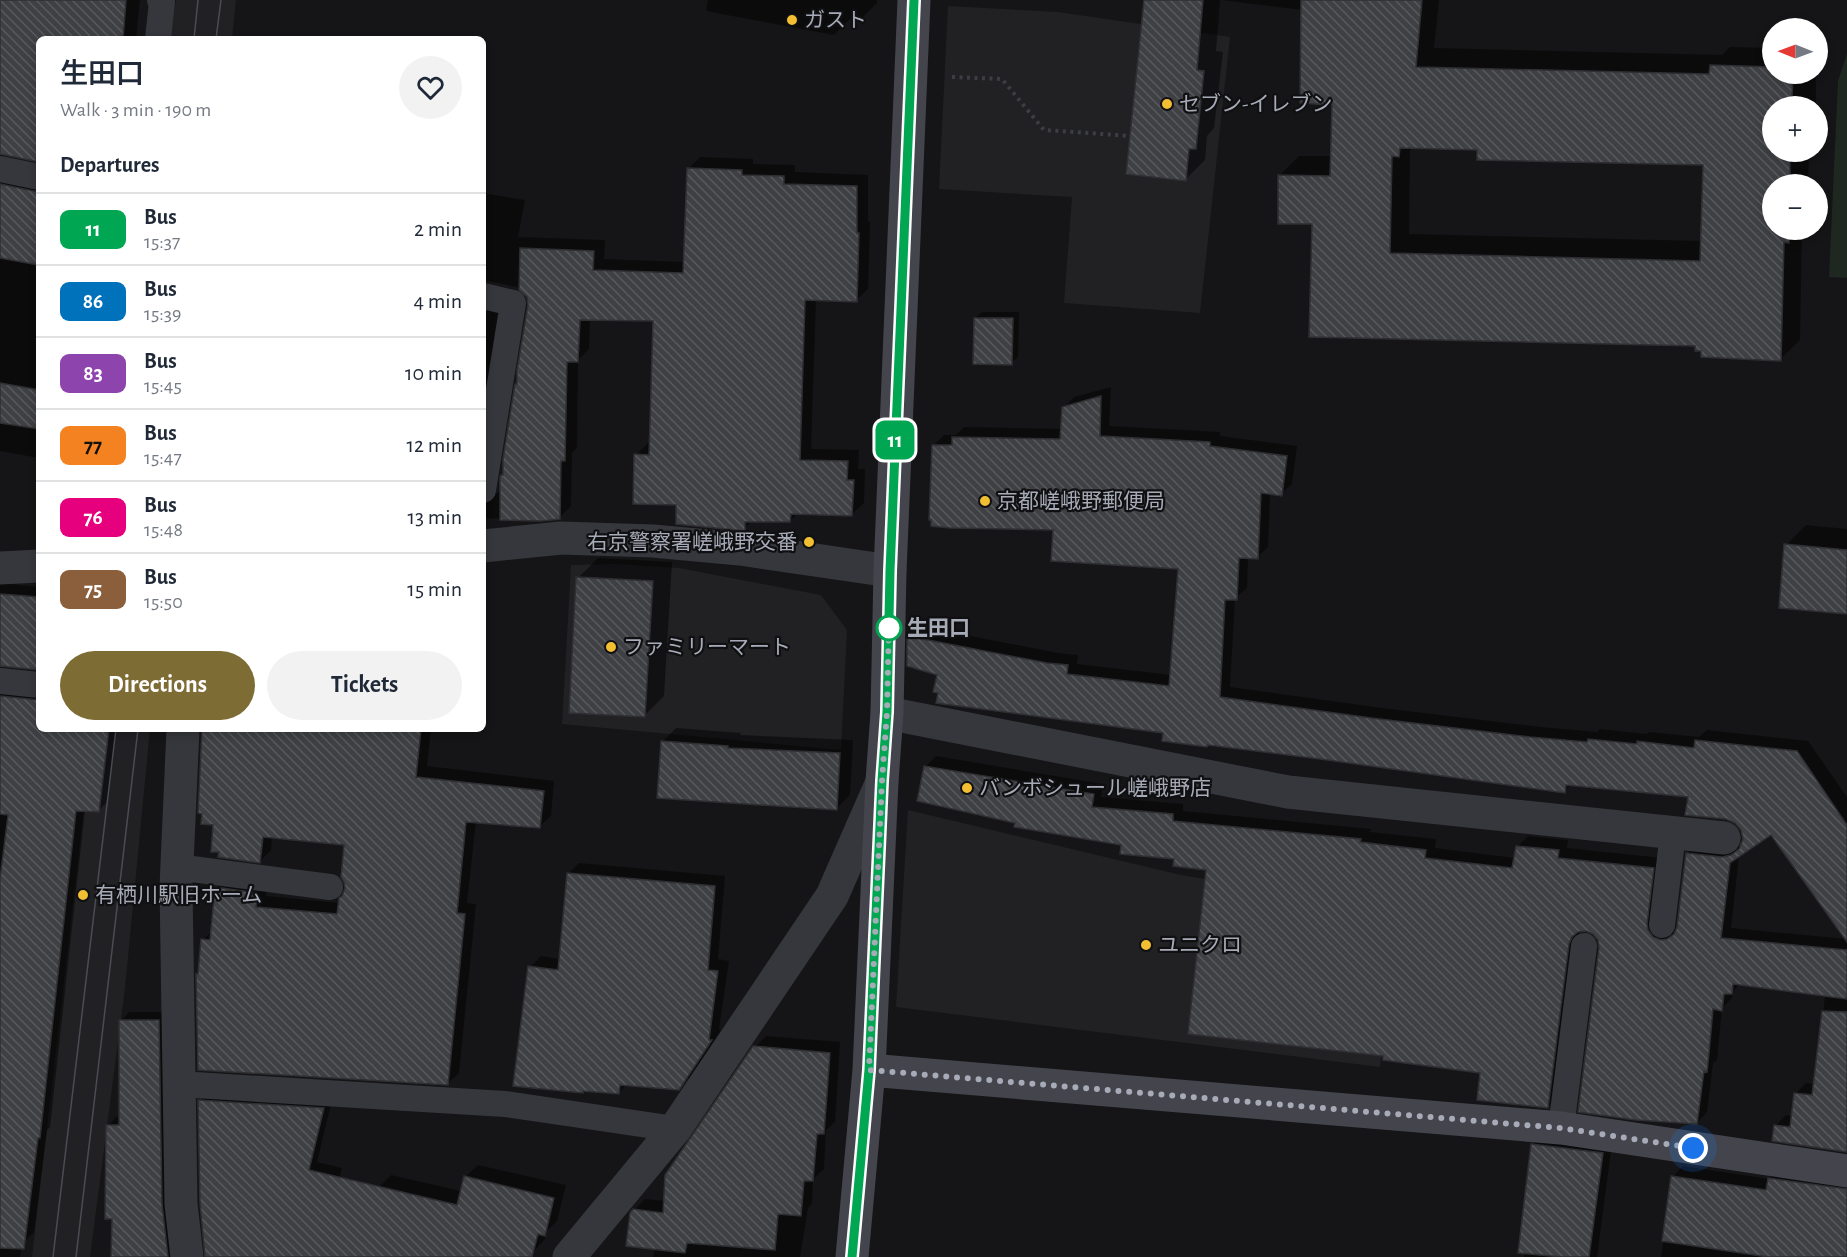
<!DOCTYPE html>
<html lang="en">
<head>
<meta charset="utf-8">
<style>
  body { margin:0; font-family:"Alegreya Sans","Noto Sans JP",sans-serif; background:#f2f2f3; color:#1f2937; height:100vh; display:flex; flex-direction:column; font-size:22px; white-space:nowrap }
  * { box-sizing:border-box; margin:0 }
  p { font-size:20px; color:#747a83 }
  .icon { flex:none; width:33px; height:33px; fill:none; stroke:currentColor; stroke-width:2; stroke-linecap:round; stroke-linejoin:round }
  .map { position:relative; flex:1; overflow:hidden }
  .panel { position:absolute; left:36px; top:36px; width:450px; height:696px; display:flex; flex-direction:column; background:#fff; border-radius:9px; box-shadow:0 3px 9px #0003 }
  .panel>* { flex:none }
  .badge { padding:0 12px; border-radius:9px; font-size:21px; line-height:39px }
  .needle { width:39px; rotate:271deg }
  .controls { position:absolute; left:1762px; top:18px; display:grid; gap:12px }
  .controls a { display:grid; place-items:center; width:66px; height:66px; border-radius:50%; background:#fff; box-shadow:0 3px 9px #0003; font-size:30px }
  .you { position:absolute; width:30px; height:30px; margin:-15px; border:4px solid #fff; border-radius:50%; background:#1a73e8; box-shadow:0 0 0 9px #1a73e833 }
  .map>.badge { position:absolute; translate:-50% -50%; box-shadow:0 0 0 3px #fff }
  h2 { padding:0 24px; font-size:22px; line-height:54px }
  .round { display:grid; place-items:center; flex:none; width:63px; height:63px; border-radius:32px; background:#f2f2f3 }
  .head { display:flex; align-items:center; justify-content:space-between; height:102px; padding:0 24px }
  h1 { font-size:28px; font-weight:600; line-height:45px }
  .button { display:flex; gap:12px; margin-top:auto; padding:12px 24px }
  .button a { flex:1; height:69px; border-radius:36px; background:#7e6c35; color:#fff; font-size:24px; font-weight:600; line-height:69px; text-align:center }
  .button a+a { background:#f2f2f3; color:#1f2937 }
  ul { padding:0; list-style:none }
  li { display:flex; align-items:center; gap:18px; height:72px; padding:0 24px; border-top:2px solid #e0e1e3 }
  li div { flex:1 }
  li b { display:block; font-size:22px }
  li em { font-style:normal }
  li .badge { min-width:66px; font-weight:700; text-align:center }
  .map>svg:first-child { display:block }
  .built { fill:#212124 }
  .pitch { fill:#1f2721 }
  .shadow { fill:#0007; fill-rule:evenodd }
  .building { fill:url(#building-back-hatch); stroke:#2f2f33; stroke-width:1.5; fill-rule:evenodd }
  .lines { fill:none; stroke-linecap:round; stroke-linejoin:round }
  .path { stroke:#3c3e43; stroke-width:4; stroke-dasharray:3 4.5; stroke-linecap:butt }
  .service { stroke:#36373c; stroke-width:26 }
  .minor { stroke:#36373c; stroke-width:33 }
  .secondary { stroke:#44454c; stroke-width:33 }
  .tram { stroke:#4b4c53; stroke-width:1.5 }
  .line-casing { stroke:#fff; stroke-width:14 }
  .line { stroke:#00a651; stroke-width:9 }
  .walk { stroke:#a7abb7; stroke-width:6; stroke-dasharray:0 10.8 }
  .poi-dot { fill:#f2be32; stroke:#101012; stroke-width:2 }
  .stop-dot { fill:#fff; stroke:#00a651; stroke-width:3 }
  .labels { text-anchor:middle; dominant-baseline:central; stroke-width:4.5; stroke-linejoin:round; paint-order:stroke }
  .poi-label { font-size:21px; fill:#a7abb7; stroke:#101012; text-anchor:start }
  .stop-label { font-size:21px; font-weight:bold; fill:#a7abb7; stroke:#101012; text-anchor:start }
</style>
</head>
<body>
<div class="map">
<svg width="1847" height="1257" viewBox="0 0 1847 1257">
  <defs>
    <pattern id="building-back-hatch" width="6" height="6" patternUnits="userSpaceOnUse" patternTransform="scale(1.5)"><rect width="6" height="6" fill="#3f4044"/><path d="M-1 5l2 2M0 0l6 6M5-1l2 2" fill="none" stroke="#58595d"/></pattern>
  </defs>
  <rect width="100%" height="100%" fill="#151517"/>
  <path class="built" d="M176,0H236L232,39H170Z
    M948,6L1058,12L1230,37L1200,313L1064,303L1072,197L939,189Z
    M616,564L679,568L821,595L847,630L841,750L562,724L571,565Z
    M93,729H150L125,988L90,1257H32Z
    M908,810L1181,875L1397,911L1380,1067L896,1007Z"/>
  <path class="pitch" d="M1847,54V278L1829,277L1838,81Z"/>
  <path class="shadow" d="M0,0H140L136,39H39V160L0,153Z
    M708,0H877V3L859,21L850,19L834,35L706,11Z
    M1146,0H1220L1216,51L1223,52L1214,128L1207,136L1205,160L1185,180Z
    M1221,0H1439L1434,48L1722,55L1730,47L1773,48V74H1811V78H1816V106H1773V152H1809L1808,184H1773V230H1802L1800,340L1780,359L1702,350L1696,345L1310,335L1314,223L1280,175L1299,156H1332L1333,103L1303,10ZM1410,147L1478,148L1704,164L1702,241L1409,234Z
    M700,157L753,159V164L795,165V172L868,175V222H870L868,289L856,300L816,299L811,449L859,450L858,469H865L864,503L852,514L798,513L790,521L753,520L744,529L678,503L636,455L648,443H651L654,320L590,319L589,349L578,360L577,448L572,453L571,506L559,518L541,520L483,518V487L494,494L498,493L502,484L529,305V298L524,291L517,287L483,280V193L525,200L518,237L605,240L604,259L685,262L688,169Z
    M0,170L39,180V458L0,451Z
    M483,294L507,303L495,376L484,387Z
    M982,312H1019L1018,357L1011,363L975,318Z
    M1111,387L1109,426L1220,432V436L1297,446L1292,484L1281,494L1270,493L1268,547L1257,557H1248L1247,588L1235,598L1230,687L1382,708L1541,727L1597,732L1600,729L1647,734L1649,732L1699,737L1707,730L1808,741L1847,797V1151L1774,1140L1776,1125L1786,1115L1793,1116L1795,1094L1806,1083L1814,1084L1825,997L1818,996V994L1740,984L1733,991L1732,998L1722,1008L1717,1060L1713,1063L1707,1112L1697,1123L1600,948L1599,940L1594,933L1587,930H1580L1558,1096L1548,1107L1482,1071L1385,1055L1208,869L1123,844L1017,822L925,767L936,756L1103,784L1101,797L1183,804V811L1371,829L1370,832L1436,839L1435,848L1515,858L1517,847L1528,836L1568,840L1567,848L1663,858L1672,930L1678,929L1687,854L1698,843L1733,847L1742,845L1744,841L1743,830L1736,822L1689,796L1572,784L1565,791L1165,732L939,692L938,674L909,636L919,626L1058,653L1078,655L1077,664L1171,675L1179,568L1055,529L933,446L944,435H956L964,427L1062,429L1064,408L1074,397ZM1771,832L1847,939L1731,928L1739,855Z
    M1806,525L1847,529V612L1786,545Z
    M598,558L672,562L664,696L644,716L578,578Z
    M0,583L39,587V668L0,665Z
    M0,682L39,689V729H117L108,801L98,811L85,810L50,1127L47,1130L34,1232L24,1242H22L20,1257H0Z
    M676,728L741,733L740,735L853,740L850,795L837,808L663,741Z
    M203,729H431L427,766L554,781L551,816L539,827L476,821L467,903L476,904L459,1073L447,1084L199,973L203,940L212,931L216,888L228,877L268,882L266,896L340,903L346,889V843L272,836L271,850L260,861L220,851L215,824Z
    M579,863L725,876L718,959L729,961L719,1029L721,1030L690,1077L678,1088L627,1084L619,1093L530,967L541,956L560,959L568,874Z
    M129,1012H167L179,1257H112V1217L108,1126L116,1117H121V1021Z
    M766,1036L840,1042L835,1122L826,1130L824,1169L813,1179L812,1204L808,1208L800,1257H653L655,1248L634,1210L645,1199L665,1201L755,1047Z
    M208,1092L332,1100L317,1162L342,1168L320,1257H207L200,1101Z
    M1542,1134L1612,1143L1597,1257H1524L1532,1145Z
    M478,1165L566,1185L557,1221L547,1231L545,1239L533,1252L527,1257H374L379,1187L391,1175L461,1191L465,1177Z
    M1683,1166L1769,1179L1779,1168L1847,1178V1257H1661L1673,1177Z"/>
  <path class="building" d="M0,0H126L123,39H39V162L0,154Z
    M1144,0H1203L1197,70L1204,71L1196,149H1189L1186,181L1126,174Z
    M1301,0H1422L1416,67L1709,74L1710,65L1773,67V74H1793L1792,97H1798L1797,106H1773V152H1797V157H1790V184H1773V230H1789V243L1784,242L1781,361L1701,357V351H1695V346L1309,337L1312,224H1278V175L1330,176L1332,105L1300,103ZM1400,148L1477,150V160L1703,165L1700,261L1390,253L1392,156L1399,157Z
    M687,168L742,170V175L784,176V184L857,186V233H859L857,302L805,300L800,460L848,461L847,480H854L852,516L791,514L790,522H745V531L676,524V505L633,504L634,454L649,455L653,321L580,320L578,362H567L565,461H561L560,519L541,521L500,520V477L501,475H503V459L515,384H517V370L528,305L527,297L519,290L520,248L594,251L593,270L683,273Z
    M0,184L39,192V265L0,258Z
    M974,318H1013L1012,365L973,364Z
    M0,383L39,390V429L0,423Z
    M1101,396L1100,436L1210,442V446L1287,456L1282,496L1261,493L1258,559L1239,558L1237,600H1225L1220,697L1371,718L1530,737L1587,742L1588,739L1637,744V741L1694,748L1695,740L1797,751L1847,825V942L1771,835L1730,863L1721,938L1847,950V999L1733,984L1732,994H1724L1722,1011L1713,1009L1709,1053L1707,1072L1704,1071L1697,1124L1636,1120L1578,1112L1599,948L1598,940L1593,934L1586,931L1578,932L1572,937L1569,944L1548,1108L1477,1100L1480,1073L1383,1060V1056L1188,1034L1206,870L1173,866L1174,859L1120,854L1121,845L1014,827L1015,823L917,801L924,766L1094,794L1092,807L1173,814V821L1361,839L1360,842L1426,850L1425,858L1512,868L1516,846L1559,850L1558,858L1654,868L1647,924L1648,930L1653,937L1661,940L1667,939L1674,934L1677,927L1686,853L1722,857L1731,855L1739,849L1743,839L1741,830L1735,823L1726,819L1685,815L1688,797L1566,785L1565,793L1320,759L1208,745L1207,747L1162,741L1163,733L936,703L938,693L933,692L937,675L907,666V636L1047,663L1068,665L1067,674L1169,686L1178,569L1051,561L1053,530L950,528L931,526V520H929L932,445H952V437L1060,439L1062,407Z
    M1784,544L1847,550V614L1779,608Z
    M576,577L653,581L645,717L569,713Z
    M0,594L39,597V670L0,666Z
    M0,696L39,700V729H109L99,812L76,811L40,1138H38L24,1249L0,1248V879L8,815L0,814Z
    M202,729H421L416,777L544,791L540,828L466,822L457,913L465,914L448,1085L198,1070L196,974H198L201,939L210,940L215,887L257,893L256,907L337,914L339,898L342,896L345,888L344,882L341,877L344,845L263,837L260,863L218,857L219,852H211L213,825L201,824L202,814L198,813Z
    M661,741L728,746V748L840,753L837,810L657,798Z
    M567,873L715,886L708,970L718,971L709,1040H712L679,1090L620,1085L619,1094L583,1091V1093L513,1086L528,966L558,970Z
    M1822,1011L1847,1012V1152L1772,1141L1774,1125L1790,1127L1794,1093L1812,1095Z
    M119,1020H159L162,1204L168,1257H111L112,1219H105L106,1125H119Z
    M753,1046L830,1053L824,1134H817L813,1181H804L801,1216L778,1214L775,1250L687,1243L685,1253L626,1246L630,1213L633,1209L663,1213L665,1175Z
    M198,1100L324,1108L309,1170L457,1205L464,1176L554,1198L545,1236L538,1234L532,1257H205L200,1203Z
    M1531,1144L1603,1153L1589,1257H1562L1518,1253Z
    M1671,1176L1766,1190L1768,1178L1847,1189V1257H1768L1662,1241Z"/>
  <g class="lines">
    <path class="path" d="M952,77L1002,79L1044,130L1131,136"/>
    <path class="service" d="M158,39L162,2L160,0
      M0,169L39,177
      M483,296L513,303L483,490
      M0,681L39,685
      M177,867L330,887
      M1662,925L1673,833
      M179,1084L505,1104L675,1129
      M1561,1128L1584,946"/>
    <path class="minor" d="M483,546L561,538L653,541L740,549L890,571
      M0,568L39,566
      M887,713L1288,792L1724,838
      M183,729L176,887L181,1204L187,1257
      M569,1257L675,1129L832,896L882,782"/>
    <path class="secondary" d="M869,1070L1561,1128L1847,1171
      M852,1257L869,1070L882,781L887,713L890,571L914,0"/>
    <path class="tram" d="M194,39L198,0
      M216,39L221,0
      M53,1257L116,729
      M76,1257L138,729"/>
  </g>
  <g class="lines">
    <defs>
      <path id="line" d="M852,1257L869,1070L882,781L887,712L890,571L914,0"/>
    </defs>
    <use href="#line" class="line-casing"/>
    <use href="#line" class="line"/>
    <path class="walk" d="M889,628V618L887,712L882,781L869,1070L1561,1128L1693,1148"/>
  </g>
  <g class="poi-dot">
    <circle cx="792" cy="20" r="6"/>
    <circle cx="1167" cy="104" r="6"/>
    <circle cx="985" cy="501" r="6"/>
    <circle cx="809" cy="542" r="6"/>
    <circle cx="611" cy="647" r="6"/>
    <circle cx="967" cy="788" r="6"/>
    <circle cx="83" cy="895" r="6"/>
    <circle cx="1146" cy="945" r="6"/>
  </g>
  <circle class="stop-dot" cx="889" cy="628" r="12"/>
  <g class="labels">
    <g class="poi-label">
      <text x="804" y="20">ガスト</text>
      <text x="1179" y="104">セブン-イレブン</text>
      <text x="997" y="501">京都嵯峨野郵便局</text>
      <text x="797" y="542" text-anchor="end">右京警察署嵯峨野交番</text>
      <text x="623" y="647">ファミリーマート</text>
      <text x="979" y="788">バンボシュール嵯峨野店</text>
      <text x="95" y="895">有栖川駅旧ホーム</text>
      <text x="1158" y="945">ユニクロ</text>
    </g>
    <g class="stop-label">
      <text x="907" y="628">生田口</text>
    </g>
  </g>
</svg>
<div class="controls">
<a><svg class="needle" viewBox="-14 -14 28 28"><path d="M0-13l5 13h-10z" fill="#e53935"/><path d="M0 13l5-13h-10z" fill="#747a83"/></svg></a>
<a>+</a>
<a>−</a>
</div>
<div class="you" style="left:1693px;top:1148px"></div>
<b class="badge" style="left:895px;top:440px;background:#00a651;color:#fff">11</b>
<section class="panel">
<div class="head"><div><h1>生田口</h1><p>Walk · 3 min · 190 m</p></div><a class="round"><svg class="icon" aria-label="heart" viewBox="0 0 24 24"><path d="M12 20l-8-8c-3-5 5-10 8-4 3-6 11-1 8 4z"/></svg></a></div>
<h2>Departures</h2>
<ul>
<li><span class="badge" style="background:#00a651;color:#fff">11</span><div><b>Bus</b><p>15:37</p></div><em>2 min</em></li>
<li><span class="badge" style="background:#0072bc;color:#fff">86</span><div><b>Bus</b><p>15:39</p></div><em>4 min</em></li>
<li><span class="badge" style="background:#8e44ad;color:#fff">83</span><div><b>Bus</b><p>15:45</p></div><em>10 min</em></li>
<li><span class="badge" style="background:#f58220;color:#111">77</span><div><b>Bus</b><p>15:47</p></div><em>12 min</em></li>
<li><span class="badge" style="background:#e6007e;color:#fff">76</span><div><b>Bus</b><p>15:48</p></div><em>13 min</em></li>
<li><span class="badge" style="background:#8b5e3c;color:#fff">75</span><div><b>Bus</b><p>15:50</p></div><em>15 min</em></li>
</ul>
<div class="button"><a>Directions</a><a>Tickets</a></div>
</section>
</div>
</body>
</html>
